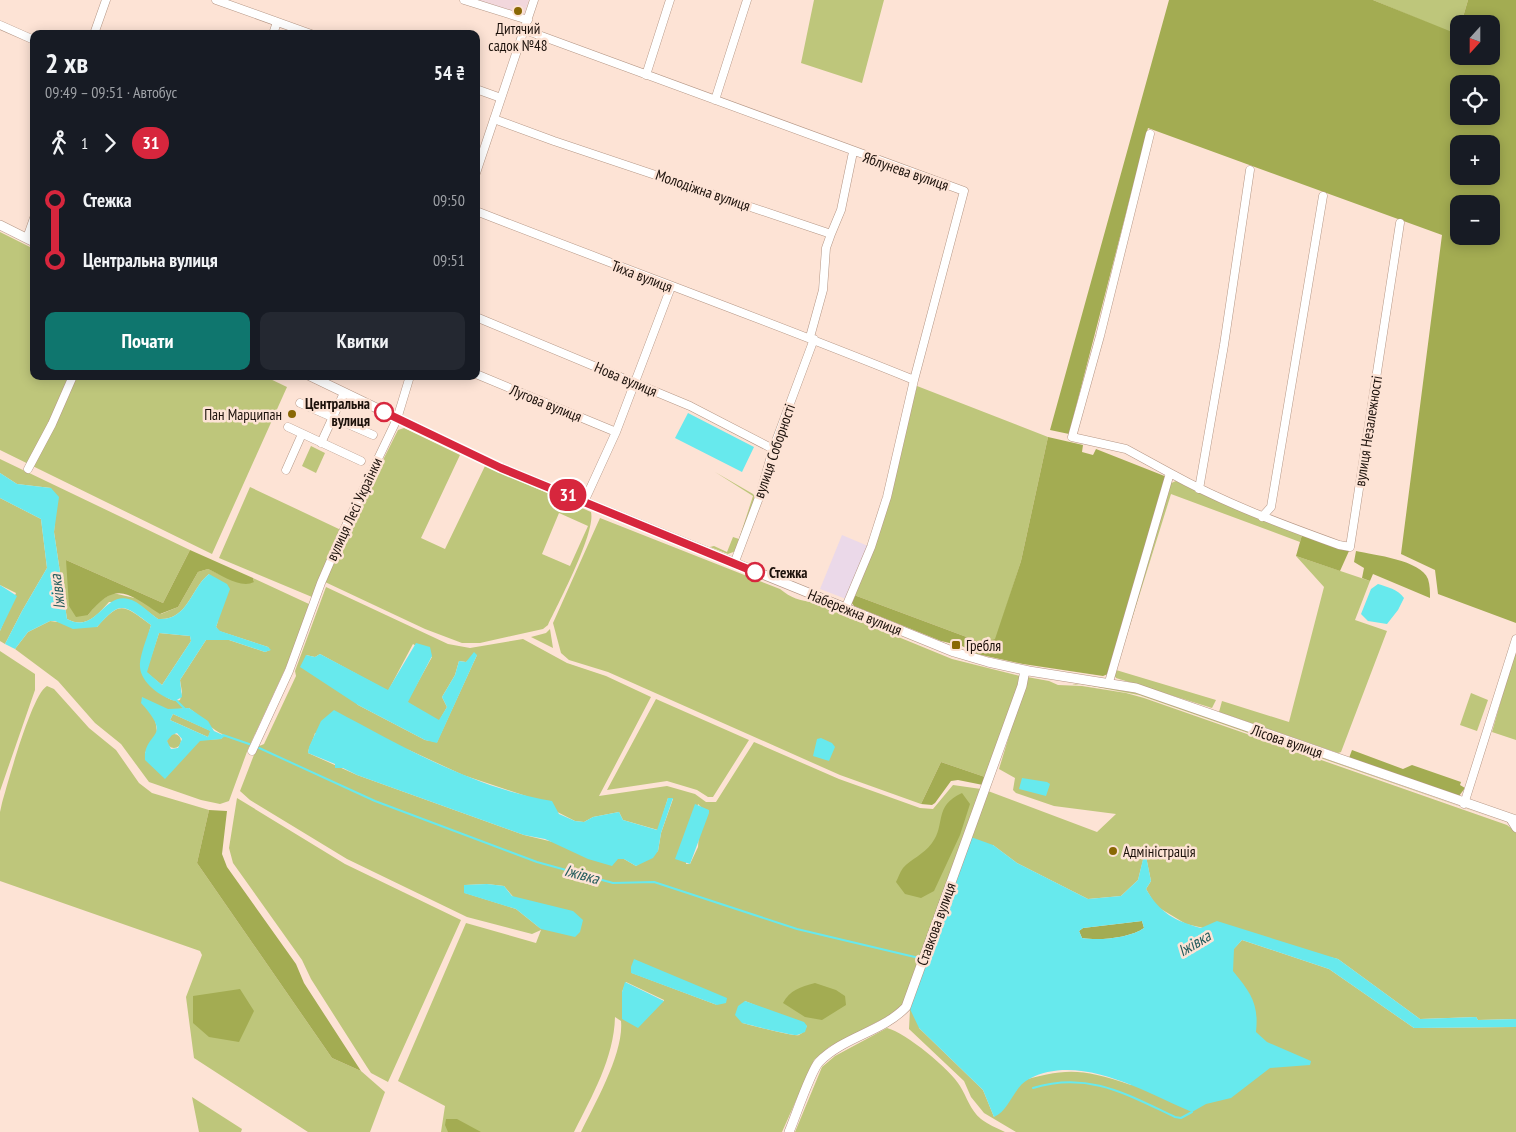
<!DOCTYPE html>
<html lang="uk">
<head>
<meta charset="utf-8">
<style>
  body { margin:0; font-family:"PT Sans Narrow",sans-serif; background:#242831; color:#f1f3f6; height:100vh; display:flex; flex-direction:column; font-size:19px; white-space:nowrap }
  * { box-sizing:border-box; margin:0 }
  p { font-size:16px; color:#9ea1a6 }
  .icon { flex:none; width:28px; height:28px; fill:none; stroke:currentColor; stroke-width:2; stroke-linecap:round; stroke-linejoin:round }
  .map { position:relative; flex:1; overflow:hidden }
  .drawer { position:absolute; left:30px; top:30px; width:450px; height:350px; display:flex; flex-direction:column; background:#171b24; border-radius:10px; box-shadow:0 2px 12px #0003 }
  .drawer>* { flex:none }
  .badge { padding:0 10px; border-radius:16px; font-size:18px; line-height:32px }
  .needle { width:32px; rotate:201deg }
  .fabs { position:absolute; left:1450px; top:15px; display:grid; gap:10px }
  .fabs a { display:grid; place-items:center; width:50px; height:50px; border-radius:10px; background:#171b24; box-shadow:0 2px 12px #0003; font-size:25px }
  .map>.badge { position:absolute; translate:-50% -50%; box-shadow:0 0 0 2px #fff }
  .legs { display:flex; align-items:center; gap:8px; height:55px; padding:0 15px; font-size:16px }
  .legs p { margin-inline-start:auto }
  .headline { display:flex; align-items:center; justify-content:space-between; height:85px; padding:0 15px }
  h1 { font-size:28px; font-weight:700; line-height:38px }
  .primary-button { display:flex; gap:10px; margin-top:auto; padding:10px 15px }
  .primary-button a { flex:1; height:58px; border-radius:10px; background:#0f766e; color:#fff; font-size:20px; font-weight:700; line-height:58px; text-align:center }
  .primary-button a+a { background:#242831; color:#f1f3f6 }
  ul { padding:0 15px; list-style:none }
  li { display:flex; align-items:center; gap:18px; height:60px; font-size:19px }
  li i { display:grid; place-items:center; width:8px; height:100%; margin:0 6px; background:currentColor }
  li i::after { content:''; width:12px; height:12px; margin:-6px; border:4px solid; border-radius:50%; background:#171b24 }
  li p { margin-inline-start:auto }
  li:first-child i { background:linear-gradient(#0000 50%,currentColor 0) }
  li:last-child i { background:linear-gradient(currentColor 50%,#0000 0) }
  .map>svg:first-child { display:block }
  .industrial { fill:#ebd9e9 }
  .education { fill:#f2d7dc }
  .green { fill:#bec67b; fill-rule:evenodd }
  .forest { fill:#a3ac52; fill-rule:evenodd }
  .water { fill:#67e9ed; fill-rule:evenodd }
  .lines { fill:none; stroke-linecap:round; stroke-linejoin:round }
  .stream { stroke:#67e9ed; stroke-width:2 }
  .minor-casing { stroke:#b59786; stroke-width:9 }
  .tertiary-casing { stroke:#b59786; stroke-width:10 }
  .minor { stroke:#fff; stroke-width:8 }
  .tertiary { stroke:#fff; stroke-width:9 }
  .line-1-casing { stroke:#fff; stroke-width:11 }
  .line-1 { stroke:#d7263d; stroke-width:8 }
  .poi-dot { fill:#896805; stroke:#fde3d5; stroke-width:2 }
  .stop-1-dot { fill:#fff; stroke:#d7263d; stroke-width:2.5 }
  .labels { text-anchor:middle; dominant-baseline:central; stroke-width:5; stroke-linejoin:round; paint-order:stroke }
  .poi-label { font-size:15px; fill:#1c110b; stroke:#fde3d5; text-anchor:start }
  .street-label { font-size:15px; fill:#1c110b; stroke:#fde3d5 }
  .stop-label { font-size:15px; font-weight:bold; fill:#1c110b; stroke:#fde3d5; text-anchor:end }
  .water-label { font-size:16px; font-style:italic; fill:#245c5d; stroke:#fde3d5 }
</style>
</head>
<body>
<div class="map">
<svg width="1516" height="1132" viewBox="0 0 1516 1132">
  <rect width="100%" height="100%" fill="#fde3d5"/>
  <path class="industrial" d="M842,535L868,546L846,599L820,589Z"/>
  <path class="education" d="M475,0H529L524,14Z"/>
  <path class="green" d="M814,0H884L862,83L801,63Z
    M1373,0H1468L1461,24H1459L1457,35Z
    M0,232L34,249V376H264L287,387L212,554L0,450Z
    M917,386L1048,437L1021,561L996,639L980,642L854,595L888,497Z
    M404,428L460,455L421,538L445,549L485,466L591,512C596,532 558,604 548,625L543,629L480,643H462L425,629L325,582L346,534L398,430ZM559,513L588,526L570,566L542,554Z
    M311,446L325,453L316,473L302,466Z
    M0,459L190,550L163,603L66,560L88,615L98,602L113,593L139,599L161,614L178,607L198,572L208,569L237,582H254L253,578L309,604L292,654L248,749L229,801L220,804L201,800L149,782L121,744L95,723L58,681L15,649L28,632L50,621L97,627C121,600 123,605 151,625L140,666C149,677 164,705 180,700L182,692L180,680L206,640H229L265,652L270,650L268,647L219,631L216,627L218,621L209,574C190,589 188,621 158,619L135,602H109C96,616 86,629 67,619L54,532L55,519L51,488L17,484L0,473ZM189,708C201,717 212,730 224,735L221,739L201,740L145,760V753L157,732L155,718L169,710Z
    M715,472L753,494L756,498L736,551L728,554L710,547L714,546L727,552L733,537L739,539L753,496Z
    M1176,481L1261,520L1302,535L1300,542L1171,494L1116,670L1216,700L1212,708L1116,678L1114,675L1169,484Z
    M250,487L341,530L312,597L219,558Z
    M0,498L41,519L47,568L22,611L5,644L0,641V631L16,593L0,585Z
    M600,518L780,589C791,598 800,601 813,602L952,659L1020,676L1019,686L985,777L941,762L921,804L840,775L608,672L569,660L561,653L553,623Z
    M1296,556L1370,581L1355,620L1387,631L1341,752L1338,753L1219,712L1222,701L1289,722L1324,587Z
    M326,587L448,644L470,648L523,639L567,663L606,676L651,697L599,796L667,786L695,794L706,802H716L754,742L839,779L920,808L933,809L953,785L981,789L903,1005L894,1013L829,1047L814,1060L782,1132H581C595,1103 624,1053 621,1021L615,1017C614,1058 592,1096 574,1132H441L445,1106L398,1081L466,923L536,943L541,930L532,934L467,917L347,859L250,800L240,791L257,747L264,744L296,676L295,671ZM413,644L432,657L407,702L439,721L447,707L442,697L455,675L459,661L466,662L477,655L437,742L425,740L358,705L306,655L315,657L320,654L388,691ZM315,733L409,750L463,775L526,796L575,821L584,822L593,817L619,812L623,820L658,830L668,798L673,799L661,833L658,851L636,866L624,859L524,835L357,775L308,753C309,746 313,741 315,733ZM698,804L701,807L698,847L690,864H686ZM487,884L504,886L541,929L516,909L465,893V885ZM635,960L671,976L717,1005L632,973ZM626,982L664,1000V1001L622,992ZM745,1001L807,1026C805,1030 803,1033 799,1035C793,1037 751,1025 742,1023Z
    M550,629L553,648L531,637L546,633Z
    M159,633L190,636L191,641L162,685L146,672Z
    M1516,648V740L1492,732Z
    M0,651L35,674V690L0,791Z
    M1027,677L1049,681L1058,685L1082,686L1126,693L1144,698L1507,825L1516,832V1019L1478,1020L1476,1017L1420,1019L1338,959L1186,924L1156,906L1146,889L1151,881L1145,852L1138,880L1121,896L1088,899L1017,863L993,845L919,1028L983,1090L994,1117L1007,1085C1063,1069 1075,1066 1131,1085L1215,969L1242,940L1329,969L1414,1028L1516,1027V1132H1016L984,1113L971,1097L964,1081L909,1029L910,1009L988,791L1097,832L1116,814L1054,806L1016,793L1013,790L1015,778L999,769Z
    M1082,682L1130,690L1502,821L1139,695L1081,684L1072,685Z
    M47,686L54,689L89,728L116,750L139,783L152,793L209,810L197,863L332,1058L361,1071L385,1092L370,1132H308L194,1058L186,997L202,955L200,951L0,881V812L2,803C8,782 32,694 47,686Z
    M1471,693L1488,700L1477,731L1460,725Z
    M656,699L749,740L713,797H708L697,790L667,781L607,790Z
    M173,714L211,731L208,737L170,720Z
    M167 741a7 7 0 1 1 14 0a7 7 0 1 1-14 0Z
    M237,798L345,864L461,920L388,1082L371,1073L367,1067L311,979L302,960L233,863L229,848Z
    M887,1028C905,1032 951,1070 960,1086C967,1097 970,1110 981,1119C987,1124 997,1128 1005,1132H795L822,1067L835,1056Z
    M192,1097L242,1129L241,1132H199Z"/>
  <path class="forest" d="M1169,0H1373L1457,34L1459,30V56H1491V24H1461L1468,0H1516V623L1438,594L1435,570L1401,554L1442,235L1148,128L1069,434L1050,430ZM1459,84H1491V116H1459ZM1459,144H1491V176H1459ZM1459,204H1491V236H1459Z
    M1048,437L1083,445L1082,452L1093,455L1096,449L1167,477L1108,674L1103,676L1023,664L977,654L962,646L941,641L854,606L851,602L854,595L980,642L995,639L1021,561Z
    M1302,535L1349,551L1340,571L1296,556Z
    M190,550L253,578L254,582C241,589 221,575 208,569L198,572L178,607L160,614C129,594 116,579 88,615L76,617L69,606L66,560L163,603Z
    M1356,551C1374,555 1421,560 1428,579C1430,585 1430,592 1430,598L1373,574L1370,581L1362,578L1364,568L1354,562Z
    M1352,750L1403,769L1412,765L1461,782L1460,785L1465,788L1459,796L1349,758Z
    M941,762L985,777L983,785L958,780L951,781L935,803L932,805L921,804Z
    M962,793L970,804L960,835L934,891L921,898L905,894L896,882C898,878 900,872 903,868C911,859 923,855 932,843C946,825 933,806 962,793Z
    M209,810L227,811L222,854L227,867L296,964L304,983L361,1071L332,1058L197,863Z
    M1142,921L1144,928C1130,938 1099,941 1082,938L1079,931L1083,928Z
    M815,983L836,990L845,996L846,1005L822,1020L805,1017L783,1003C790,990 800,987 815,983Z
    M240,989L254,1011L239,1042L209,1037L193,1023V996Z
    M446,1119H457L481,1132H448L445,1125Z"/>
  <path class="water" d="M688,413L754,447L742,472L675,438Z
    M0,473L17,484L51,488L59,497L54,532L67,619C99,636 104,584 136,602C144,607 151,614 158,619C188,621 190,589 209,574L227,584L230,589L216,627L220,631L268,647L271,650L265,652L229,640H206L180,680L182,697L175,701C161,697 141,683 140,667C139,657 148,635 151,625C123,604 121,600 97,627L73,629L55,621H50L28,632L15,649L5,644L22,611L47,568L41,519L0,498ZM159,633L190,636L191,641L162,685L147,672Z
    M1378,584C1387,587 1398,589 1404,598L1398,610L1387,624L1368,621L1361,614L1371,589Z
    M0,585L17,596L0,631Z
    M416,643L430,647L432,656L408,702L439,720L447,707L442,697L455,675L459,661L466,662L474,652L477,655L437,743L425,740L358,705L300,667L306,655L315,657L320,654L388,690Z
    M142,697L168,709L189,708L208,721L214,731L225,736L221,739L200,741L165,779L145,760C143,731 175,740 141,703ZM173,714L210,731L208,737L170,720ZM177,733L182,739L178,748L171,749L167,741L172,735Z
    M334,710C403,747 474,788 552,801L559,814L575,821L584,822L593,817L619,812L623,820L657,830L668,798H673L661,833L658,851L653,858L636,866L624,859H618L612,866L588,859L545,839L524,835L357,775L343,768H335V764L308,753L309,747L321,721Z
    M821,738L832,743L835,747L829,761L813,756L817,739Z
    M1022,778L1047,782L1050,784L1046,796L1019,789Z
    M695,804L709,810V813L690,864L675,859Z
    M971,837L993,845L1017,863L1088,899L1121,896L1138,880L1145,851L1151,881L1146,889C1160,913 1175,921 1201,928L1217,921L1338,959L1420,1019L1476,1017L1478,1020L1516,1019V1027L1414,1028L1329,969L1242,940L1234,949L1233,971C1251,993 1259,1004 1256,1032L1267,1042L1311,1061L1310,1065L1270,1068L1231,1098L1206,1104L1192,1112C1146,1093 1080,1052 1029,1079C1013,1087 1010,1110 994,1117L983,1090L919,1028L910,1009ZM1142,921L1144,928C1130,938 1099,941 1082,938L1079,931L1083,928Z
    M487,884L504,886L512,896L573,911L583,920L580,932L575,937L541,929L516,909L464,893V885Z
    M634,959L727,998L726,1003L717,1005L631,973V967Z
    M625,982L664,1001L638,1028L622,1019V992Z
    M745,1001L804,1022L807,1026L805,1032C804,1032 799,1035 797,1035C794,1036 750,1025 742,1023L735,1015L738,1006Z"/>
  <g class="lines">
    <path class="stream" d="M176,700L185,709
      M223,735L252,745
      M257,747L375,801L537,862L613,883L654,882L797,929L919,958
      M1033,1088C1088,1071 1126,1094 1175,1117L1181,1118L1192,1112"/>
    <defs>
      <path id="minor" d="M216,0L311,34
        M464,0L528,20
        M0,25L34,40
        M525,30L964,191L914,380L887,497L871,547L845,609
        M94,34L106,0
        M273,34L277,22
        M646,75L670,0
        M476,89L501,98
        M715,100L747,0
        M494,119L554,141L831,234L841,210L853,152
        M476,173L534,0
        M476,211C622,268 769,321 914,380
        M27,238L34,218
        M476,317L690,406L773,449
        M810,337L823,290L826,248L831,234
        M476,374L616,432
        M300,403L373,435
        M288,427L361,461
        M321,443L344,393
        M28,469L52,424L73,376
        M286,470L302,434
        M1170,473C1224,503 1281,524 1339,545L1350,547L1400,223
        M1199,489L1224,345L1250,170
        M584,502L616,432L671,287
        M1262,517L1271,507L1323,196
        M734,564L760,495L773,449L814,339
        M1109,682L1170,473L1126,449L1072,437L1100,336L1150,134
        M252,751L289,671L321,583L343,532L397,419L410,376
        M1464,804L1516,639
        M1511,820L1516,828"/>
      <path id="tertiary" d="M0,225L34,242
        M310,376L501,468L954,652L988,662L1029,671L1136,688L1516,820
        M789,1132C795,1118 811,1070 819,1062C843,1037 882,1032 906,1007L1022,686L1025,670"/>
    </defs>
    <use href="#minor" class="minor-casing"/>
    <use href="#tertiary" class="tertiary-casing"/>
    <use href="#minor" class="minor"/>
    <use href="#tertiary" class="tertiary"/>
  </g>
  <g class="lines">
    <defs>
      <path id="line-1" d="M384,412L501,468L755,572"/>
    </defs>
    <use href="#line-1" class="line-1-casing"/>
    <use href="#line-1" class="line-1"/>
  </g>
  <g class="poi-dot">
    <circle cx="518" cy="11" r="5"/>
    <circle cx="292" cy="414" r="5"/>
    <rect x="951" y="640" width="10" height="10" rx="2.5"/>
    <circle cx="1113" cy="851" r="5"/>
  </g>
  <g class="stop-1-dot">
    <circle cx="384" cy="412" r="9"/>
    <circle cx="755" cy="572" r="9"/>
  </g>
  <g class="labels">
    <g class="poi-label">
      <text x="518" y="28" text-anchor="middle">Дитячий<tspan x="518" dy="17">садок №48</tspan></text>
      <text x="282" y="414" text-anchor="end">Пан Марципан</text>
      <text x="966" y="645">Гребля</text>
      <text x="1123" y="851">Адміністрація</text>
    </g>
    <g class="street-label">
      <text transform="translate(906 171) rotate(19)">Яблунева вулиця</text>
      <text transform="translate(703 190) rotate(19)">Молодіжна вулиця</text>
      <text transform="translate(642 276) rotate(21)">Тиха вулиця</text>
      <text transform="translate(626 379) rotate(23)">Нова вулиця</text>
      <text transform="translate(546 403) rotate(22)">Лугова вулиця</text>
      <text transform="translate(1368 431) rotate(-81)">вулиця Незалежності</text>
      <text transform="translate(774 451) rotate(-71)">вулиця Соборності</text>
      <text transform="translate(354 509) rotate(-65)">вулиця Лесі Українки</text>
      <text transform="translate(855 612) rotate(22)">Набережна вулиця</text>
      <text transform="translate(1287 741) rotate(19)">Лісова вулиця</text>
      <text transform="translate(936 924) rotate(-70)">Ставкова вулиця</text>
    </g>
    <g class="stop-label">
      <text x="370" y="403">Центральна<tspan x="370" dy="17">вулиця</tspan></text>
      <text x="769" y="572" text-anchor="start">Стежка</text>
    </g>
    <g class="water-label">
      <text transform="translate(57 592) rotate(-97)">Іжівка</text>
      <text transform="translate(582 874) rotate(15)">Іжівка</text>
      <text transform="translate(1194 943) rotate(-31)">Іжівка</text>
    </g>
  </g>
</svg>
<div class="fabs">
<a><svg class="needle" viewBox="-14 -14 28 28"><path d="M0-13l5 13h-10z" fill="#e53935"/><path d="M0 13l5-13h-10z" fill="#9ea1a6"/></svg></a>
<a><svg class="icon" aria-label="locate" viewBox="0 0 24 24"><circle cx="12" cy="12" r="6"/><path d="M12 2v4M12 18v4M2 12h4M18 12h4"/></svg></a>
<a>+</a>
<a>−</a>
</div>
<b class="badge" style="left:568px;top:495px;background:#d7263d;color:#fff">31</b>
<section class="drawer">
<div class="headline"><div><h1>2 хв</h1><p>09:49 – 09:51 · Автобус</p></div><b>54 ₴</b></div>
<div class="legs"><svg class="icon" aria-label="walk" viewBox="0 0 24 24"><circle cx="13" cy="4" r="2"/><path d="M13 8l-2 6 4 7M11 14l-3 7M7 12l3-4h3l4 4"/></svg>1<svg class="icon" aria-label="forward" viewBox="0 0 24 24"><path d="M9 5l7 7-7 7"/></svg><b class="badge" style="background:#d7263d;color:#fff">31</b></div>
<ul>
<li><i style="color:#d7263d"></i><b>Стежка</b><p>09:50</p></li>
<li><i style="color:#d7263d"></i><b>Центральна вулиця</b><p>09:51</p></li>
</ul>
<div class="primary-button"><a>Почати</a><a>Квитки</a></div>
</section>
</div>
</body>
</html>
